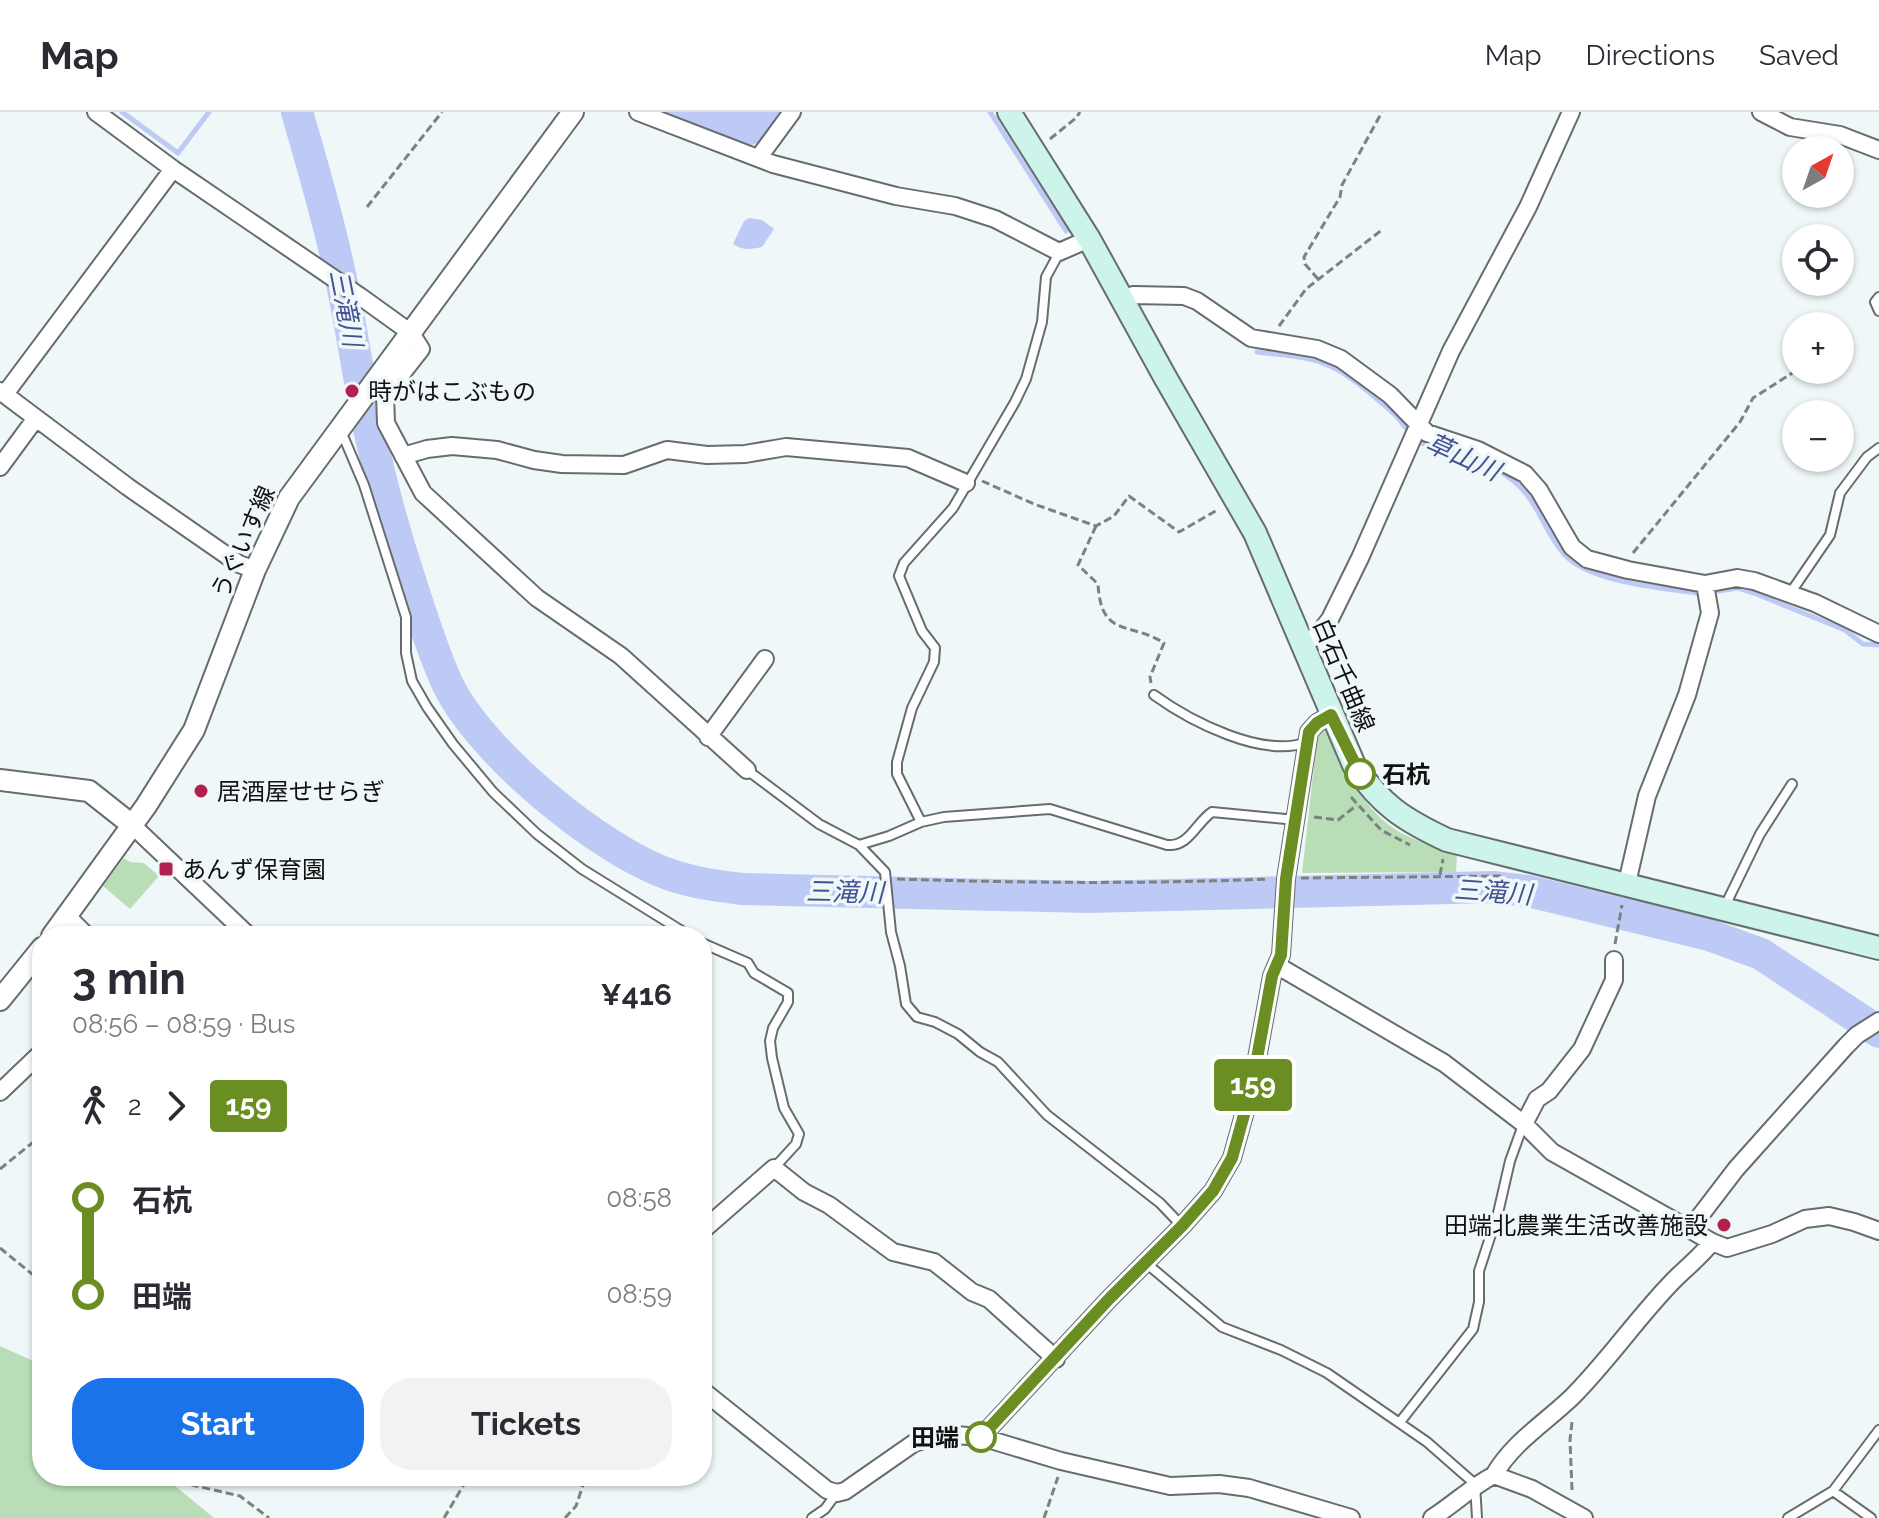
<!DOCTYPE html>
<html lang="en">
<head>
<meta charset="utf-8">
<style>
  body { margin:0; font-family:Raleway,"Noto Sans JP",sans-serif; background:#f2f2f3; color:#2b2b33; height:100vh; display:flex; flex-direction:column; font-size:30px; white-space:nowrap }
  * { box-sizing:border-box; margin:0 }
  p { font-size:26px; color:#7c7c81 }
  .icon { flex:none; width:44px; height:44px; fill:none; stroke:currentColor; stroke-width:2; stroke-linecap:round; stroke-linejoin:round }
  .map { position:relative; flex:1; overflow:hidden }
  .drawer { position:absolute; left:32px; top:814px; width:680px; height:560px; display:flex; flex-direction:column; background:#fff; border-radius:32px; box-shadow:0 2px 6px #0004 }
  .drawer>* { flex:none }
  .badge { padding:0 16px; border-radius:6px; font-size:28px; line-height:52px }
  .needle { width:52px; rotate:40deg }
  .buttons { position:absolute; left:1782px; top:24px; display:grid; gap:16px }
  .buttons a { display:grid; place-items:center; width:72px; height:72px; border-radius:50%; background:#fff; box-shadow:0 2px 6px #0004; font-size:40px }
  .map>.badge { position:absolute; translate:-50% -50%; box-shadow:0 0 0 4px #fff }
  .legs { display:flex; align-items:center; gap:12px; height:88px; padding:0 40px; font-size:26px }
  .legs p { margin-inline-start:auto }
  .headline { display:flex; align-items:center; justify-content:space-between; height:136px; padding:0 40px }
  h1 { font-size:44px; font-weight:700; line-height:60px }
  .button { display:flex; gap:16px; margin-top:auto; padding:16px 40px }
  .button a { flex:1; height:92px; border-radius:32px; background:#1a73e8; color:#fff; font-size:32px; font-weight:700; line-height:92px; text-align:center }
  .button a+a { background:#f2f2f3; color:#2b2b33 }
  ul { padding:0 40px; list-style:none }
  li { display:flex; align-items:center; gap:28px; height:96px; font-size:30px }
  li i { display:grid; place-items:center; width:12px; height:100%; margin:0 10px; background:currentColor }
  li i::after { content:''; width:20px; height:20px; margin:-10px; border:6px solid; border-radius:50%; background:#fff }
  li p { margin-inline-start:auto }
  li:first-child i { background:linear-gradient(#0000 50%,currentColor 0) }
  li:last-child i { background:linear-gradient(currentColor 50%,#0000 0) }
  header { display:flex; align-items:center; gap:48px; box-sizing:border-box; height:112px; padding:0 40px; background:#fff; border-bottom:2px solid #e1e1e2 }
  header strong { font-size:38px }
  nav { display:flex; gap:44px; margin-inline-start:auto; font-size:28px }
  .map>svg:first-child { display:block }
  .green { fill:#b9deb7 }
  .water { fill:#becaf6 }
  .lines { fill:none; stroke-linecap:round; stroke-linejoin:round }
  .stream { stroke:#becaf6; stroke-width:5 }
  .river { stroke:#becaf6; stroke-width:32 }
  .service-casing { stroke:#676d6e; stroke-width:12 }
  .minor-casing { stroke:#676d6e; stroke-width:20 }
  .tertiary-casing { stroke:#676d6e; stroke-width:24 }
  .secondary-casing { stroke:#676d6e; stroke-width:26 }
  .path { stroke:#7c8181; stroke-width:3; stroke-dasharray:8 4; stroke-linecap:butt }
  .service { stroke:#fff; stroke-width:8 }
  .minor { stroke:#fff; stroke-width:16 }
  .tertiary { stroke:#fff; stroke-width:20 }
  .secondary { stroke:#cdf4eb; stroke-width:22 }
  .line-1-casing { stroke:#fff; stroke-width:18 }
  .line-1 { stroke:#6b8e23; stroke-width:12 }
  .poi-dot { fill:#b2214e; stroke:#eff7f8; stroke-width:3 }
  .stop-1-dot { fill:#fff; stroke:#6b8e23; stroke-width:4 }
  .labels { text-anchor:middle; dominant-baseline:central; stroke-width:7; stroke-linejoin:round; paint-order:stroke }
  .poi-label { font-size:24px; fill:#101212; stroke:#eff7f8; text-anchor:start }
  .street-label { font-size:24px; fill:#101212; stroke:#eff7f8 }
  .stop-label { font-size:24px; font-weight:bold; fill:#101212; stroke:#eff7f8; text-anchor:start }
  .water-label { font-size:26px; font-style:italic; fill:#445294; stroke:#eff7f8 }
</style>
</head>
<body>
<header>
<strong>Map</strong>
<nav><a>Map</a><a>Directions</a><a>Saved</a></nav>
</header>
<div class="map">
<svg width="1879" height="1406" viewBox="0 0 1879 1406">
  <rect width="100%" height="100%" fill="#eff7f8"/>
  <path class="green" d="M1324,617C1343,655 1364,701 1403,722C1419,730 1439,735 1457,741L1456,760L1302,761L1317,627Z
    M124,746L130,750L144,751L159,764L130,797L103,774Z
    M0,1234L42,1253V1364H163L214,1406H0Z"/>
  <path class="water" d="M655,0H786C775,14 766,33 747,33Z
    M749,106L762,108L774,117L762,135C752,137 742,139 733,132L744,109Z"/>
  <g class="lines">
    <path class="stream" d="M122,0L178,41L209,0
      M990,0L1066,119
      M1257,240C1278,243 1302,243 1323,251C1345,258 1375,285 1392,300C1403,309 1408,323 1422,331C1448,345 1481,346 1507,364C1540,387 1541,416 1564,442C1589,470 1661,476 1697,481
      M1718,479L1738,476L1754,481L1845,518L1863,532L1879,533"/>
    <path class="river" d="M297,0C312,52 328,105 339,158C353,219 360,282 375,343C385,386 397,429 411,471C422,505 433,541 448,573C481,641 600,739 671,763C694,771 718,774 742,777L1088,785L1493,775L1528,779L1709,823L1761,842L1879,920"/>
    <defs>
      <path id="service" d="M1879,185L1875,190L1879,199
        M341,319L364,373L406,505V541L412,569L427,595L453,632L493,680L537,722L582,757L690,824
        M1789,483L1830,423L1840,381L1867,345L1879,336
        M1154,583C1190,609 1263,647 1307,630
        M747,658L819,712L859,733L889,724L921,710L944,705L1050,697L1167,733C1189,735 1195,712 1212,700L1296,708
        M921,710L897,662V650L912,596L934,550L935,536L922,519L899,464L904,451L953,396L1015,290L1026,267L1042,210L1046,165L1059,141
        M859,733L885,760L891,820L900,854L906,892L917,905L935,910L958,922L980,940L998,950L1047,1003L1160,1091L1182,1114
        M1724,796L1760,722L1792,672
        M702,831L748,851L754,861L788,881V890L773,916L770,929L772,946L784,996L799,1022L796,1032L774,1056
        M1146,1151L1222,1215L1281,1238L1327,1261L1427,1330L1475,1372L1477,1406
        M1400,1310L1473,1217L1479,1190V1159L1498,1101L1510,1049L1523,1013
        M1833,1379L1871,1406
        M812,1406L825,1397L836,1382
        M1788,1406L1833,1379L1879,1318"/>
      <path id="minor" d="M96,0L173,57L361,185L411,221L421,237L385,283L386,311L423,381L537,486L621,544L747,658
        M638,0L773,52L896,84L955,94L995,107L1059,140L1089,127
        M1761,0L1790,15L1840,23L1879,38
        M759,45L792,0
        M1122,187L1133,183L1184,184L1197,189L1251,226L1317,237L1341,247L1390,283L1427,321L1478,338L1525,362L1539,378L1572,435L1587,447L1628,458L1705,472L1737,466L1754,469L1815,491L1879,522
        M0,279L128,375L239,452L255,458
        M5,282L173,57
        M403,344L427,337L452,334L497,338L534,348L562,352L624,353L667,338L707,343L745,342L786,335L908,346L966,371
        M0,355L36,306
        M1304,533L1320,520L1330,507L1360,446L1451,239L1528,95L1571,0
        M708,625L765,547
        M132,713L249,824
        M1627,771L1647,684L1687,583L1710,501L1705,472
        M67,804L87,824
        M1278,854L1444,951L1524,1012L1552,1040L1712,1130L1727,1136L1772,1122L1805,1107L1829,1104L1854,1110L1879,1119
        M0,980L42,940
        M1524,1012L1537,987L1549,979L1582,937L1614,868V848
        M1692,1118L1700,1104L1736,1057L1846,934L1857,923L1879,909
        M702,1119L774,1056L804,1080L829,1093L893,1140L934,1150L972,1180L989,1187L1056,1247
        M702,1278L827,1378L837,1381L845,1379L914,1331L942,1322L981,1325L1061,1349L1170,1374L1219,1372L1249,1376L1351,1406
        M981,1325L1109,1187L1182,1114L1213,1079L1232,1046L1252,974L1272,864L1281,843L1286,767L1309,620L1317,611L1331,603
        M1494,1363C1513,1330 1545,1311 1572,1285C1608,1249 1637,1206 1673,1169C1686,1156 1700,1145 1712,1130
        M1432,1406C1454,1392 1471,1375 1494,1363L1532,1377L1584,1406"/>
      <path id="tertiary" d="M0,668L89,679L132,713
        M52,824L146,694L194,618L255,458L289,386L573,0
        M0,888L42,836"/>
      <path id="secondary" d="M1009,0L1089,127L1165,265L1255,421L1354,653C1381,693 1404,708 1447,728L1879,836"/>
    </defs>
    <use href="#service" class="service-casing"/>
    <use href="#minor" class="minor-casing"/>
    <use href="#tertiary" class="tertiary-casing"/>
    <use href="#secondary" class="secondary-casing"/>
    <path class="path" d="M1050,27L1076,6L1080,0
      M367,95L442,0
      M1318,167L1305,152L1304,145L1340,85L1342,73L1382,0
      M1279,214L1306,177L1383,117
      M982,369L1034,392L1096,414L1114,404L1129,384L1179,420L1219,397
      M1096,414L1078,453L1098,472C1101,527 1130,509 1164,531L1150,565L1151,571
      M1633,441L1740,310L1753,286L1797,258
      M1351,685L1381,718L1410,733
      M1314,705L1338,708L1357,693
      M1440,763L1443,747
      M1301,766L1505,764
      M897,767C1021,771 1145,772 1269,767
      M1615,832L1622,793
      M0,1057L42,1023
      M0,1136L42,1170
      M182,1364L192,1373L240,1384L269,1406
      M1572,1378L1570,1328L1572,1310
      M444,1406L469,1364
      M565,1406L576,1394L586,1364
      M1044,1406L1058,1365"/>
    <use href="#service" class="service"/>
    <use href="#minor" class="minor"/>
    <use href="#tertiary" class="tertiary"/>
    <use href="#secondary" class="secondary"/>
  </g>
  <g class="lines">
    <defs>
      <path id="line-1" d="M981,1325L1109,1187L1182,1114L1213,1079L1232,1046L1252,974L1272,864L1281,843L1286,767L1309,620L1317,611L1331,603L1360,662"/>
    </defs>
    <use href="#line-1" class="line-1-casing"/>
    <use href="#line-1" class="line-1"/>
  </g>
  <g class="poi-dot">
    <circle cx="352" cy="279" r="8"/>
    <circle cx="201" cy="679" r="8"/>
    <rect x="158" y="749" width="16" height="16" rx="4"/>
    <circle cx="1724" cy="1113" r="8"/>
  </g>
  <g class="stop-1-dot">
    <circle cx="1360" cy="662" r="14"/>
    <circle cx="981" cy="1325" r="14"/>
  </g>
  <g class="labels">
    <g class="poi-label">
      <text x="368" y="279">時がはこぶもの</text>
      <text x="217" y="679">居酒屋せせらぎ</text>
      <text x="182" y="757">あんず保育園</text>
      <text x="1708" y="1113" text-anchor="end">田端北農業生活改善施設</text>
    </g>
    <g class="street-label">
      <text transform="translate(243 430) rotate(-66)">うぐいす線</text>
      <text transform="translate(1344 563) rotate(67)">白石千曲線</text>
    </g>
    <g class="stop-label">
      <text x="1382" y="662">石杭</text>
      <text x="959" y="1325" text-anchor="end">田端</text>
    </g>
    <g class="water-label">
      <text transform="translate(346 196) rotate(79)">三滝川</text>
      <text transform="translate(1463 345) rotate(24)">草山川</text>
      <text transform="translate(845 780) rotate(1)">三滝川</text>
      <text transform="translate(1493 780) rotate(4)">三滝川</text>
    </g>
  </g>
</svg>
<div class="buttons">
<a><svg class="needle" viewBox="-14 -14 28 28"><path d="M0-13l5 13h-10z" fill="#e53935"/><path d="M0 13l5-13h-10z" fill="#7c7c81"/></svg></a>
<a><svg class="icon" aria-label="locate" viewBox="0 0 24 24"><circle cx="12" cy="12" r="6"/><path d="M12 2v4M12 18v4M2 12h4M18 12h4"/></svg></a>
<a>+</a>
<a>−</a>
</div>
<b class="badge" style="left:1253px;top:973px;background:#6b8e23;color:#fff">159</b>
<section class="drawer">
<div class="headline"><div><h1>3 min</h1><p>08:56 – 08:59 · Bus</p></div><b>¥416</b></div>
<div class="legs"><svg class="icon" aria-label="walk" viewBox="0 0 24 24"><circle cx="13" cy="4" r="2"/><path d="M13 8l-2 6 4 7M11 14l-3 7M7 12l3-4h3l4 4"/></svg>2<svg class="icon" aria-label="forward" viewBox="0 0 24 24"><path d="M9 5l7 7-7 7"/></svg><b class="badge" style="background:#6b8e23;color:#fff">159</b></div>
<ul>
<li><i style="color:#6b8e23"></i><b>石杭</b><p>08:58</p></li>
<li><i style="color:#6b8e23"></i><b>田端</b><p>08:59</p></li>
</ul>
<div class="button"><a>Start</a><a>Tickets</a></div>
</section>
</div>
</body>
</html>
